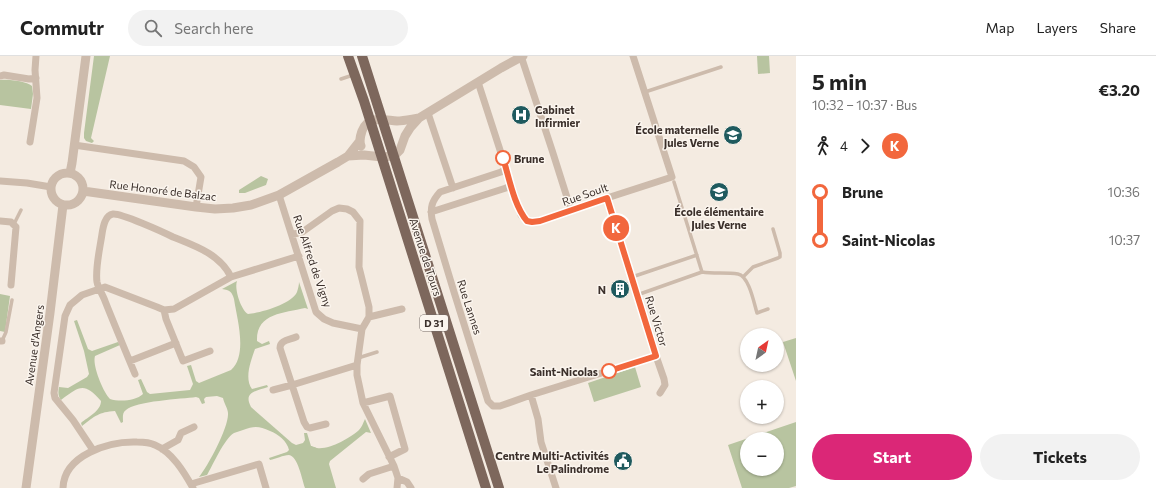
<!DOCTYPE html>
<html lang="en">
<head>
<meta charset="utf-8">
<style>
  body { margin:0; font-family:Commissioner,sans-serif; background:#f2f2f2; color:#222; height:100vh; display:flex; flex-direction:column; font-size:15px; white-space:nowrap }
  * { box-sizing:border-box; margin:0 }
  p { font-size:13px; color:#767676 }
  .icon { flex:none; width:22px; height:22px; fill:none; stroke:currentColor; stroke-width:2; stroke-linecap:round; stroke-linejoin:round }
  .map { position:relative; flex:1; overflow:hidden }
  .sheet { display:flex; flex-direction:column; background:#fff; width:360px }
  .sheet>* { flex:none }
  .badge { padding:0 8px; border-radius:13px; font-size:14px; line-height:26px }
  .needle { width:26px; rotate:33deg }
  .buttons { position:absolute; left:740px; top:272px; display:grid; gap:8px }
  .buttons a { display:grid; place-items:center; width:44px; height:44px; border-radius:50%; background:#fff; box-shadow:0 1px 3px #0004; font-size:20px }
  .map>.badge { position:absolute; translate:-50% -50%; box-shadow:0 0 0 2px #fff }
  .legs { display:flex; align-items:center; gap:6px; height:44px; padding:0 16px; font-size:13px }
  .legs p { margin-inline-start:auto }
  .overview { display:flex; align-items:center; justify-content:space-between; height:68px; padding:0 16px }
  h1 { font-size:22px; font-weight:700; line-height:30px }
  .primary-button { display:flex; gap:8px; margin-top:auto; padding:8px 16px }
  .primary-button a { flex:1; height:46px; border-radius:24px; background:#db2777; color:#fff; font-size:16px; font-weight:700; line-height:46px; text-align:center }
  .primary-button a+a { background:#f2f2f2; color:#222 }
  ul { padding:0 16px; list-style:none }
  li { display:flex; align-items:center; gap:14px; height:48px; font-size:15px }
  li i { display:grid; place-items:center; width:6px; height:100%; margin:0 5px; background:currentColor }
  li i::after { content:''; width:10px; height:10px; margin:-5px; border:3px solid; border-radius:50%; background:#fff }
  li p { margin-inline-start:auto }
  li:first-child i { background:linear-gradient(#0000 50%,currentColor 0) }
  li:last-child i { background:linear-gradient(currentColor 50%,#0000 0) }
  header { display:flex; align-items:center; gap:24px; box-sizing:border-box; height:56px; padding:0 20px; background:#fff; border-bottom:1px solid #e0e0e0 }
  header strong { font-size:19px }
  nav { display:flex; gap:22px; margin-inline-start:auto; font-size:14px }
  .search { width:280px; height:36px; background:#f2f2f2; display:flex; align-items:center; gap:10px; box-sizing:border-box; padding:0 14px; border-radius:22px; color:#767676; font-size:15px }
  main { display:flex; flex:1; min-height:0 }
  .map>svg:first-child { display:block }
  .green { fill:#b8c4a0; fill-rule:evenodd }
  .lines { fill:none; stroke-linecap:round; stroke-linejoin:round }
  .service { stroke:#cdbbac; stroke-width:3.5 }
  .minor { stroke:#cdbbac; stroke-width:7 }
  .tertiary { stroke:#cdbbac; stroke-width:9 }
  .primary { stroke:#7d675c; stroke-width:10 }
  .line-1-casing { stroke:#fff; stroke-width:9 }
  .line-1 { stroke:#f2673d; stroke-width:6 }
  .stop-1-dot { fill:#fff; stroke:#f2673d; stroke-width:2 }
  .labels { text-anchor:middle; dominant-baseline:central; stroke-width:3; stroke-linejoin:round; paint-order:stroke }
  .shield { fill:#fbf5ee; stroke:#756b66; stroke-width:1 }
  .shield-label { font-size:10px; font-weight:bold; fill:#3b302b }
  .poi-label { font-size:11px; font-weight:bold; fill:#3b302b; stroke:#fbf5ee; text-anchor:end }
  .stop-label { font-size:11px; font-weight:bold; fill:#3b302b; stroke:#fbf5ee; text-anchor:start }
  .street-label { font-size:11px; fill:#3b302b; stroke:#fbf5ee }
</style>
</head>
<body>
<header>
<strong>Commutr</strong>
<div class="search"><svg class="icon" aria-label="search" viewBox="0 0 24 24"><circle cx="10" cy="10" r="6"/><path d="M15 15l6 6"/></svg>Search here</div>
<nav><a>Map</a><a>Layers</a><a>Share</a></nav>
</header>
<main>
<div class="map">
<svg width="796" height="432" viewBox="0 0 796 432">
  <rect width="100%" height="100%" fill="#f4ebe1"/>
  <path class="green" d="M94,0H110L91,82L94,85L92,87L86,85L84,82V77Z
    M757,0H769L770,17L758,18Z
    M0,24C8,23 26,25 32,30L33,38L31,53L0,49Z
    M261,120L268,123L266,129L245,137H239V134Z
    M237,225C234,233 241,254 248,258C260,257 292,248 297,236C298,233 299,229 299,226L308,253L305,252C284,257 256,257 257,285L262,288L269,285L270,288L255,293C251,305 244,322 252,333L267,329L268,331C256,335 243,336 251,351L292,387L296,389L303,387L305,384L304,377H307L311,390C312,390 317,392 317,392C329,394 350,382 359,374C362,371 363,367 365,363L371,377L366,376L330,405L329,408L336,432H305C302,424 298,400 289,399C283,399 276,403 270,404L269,402L287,396L289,394C287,385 278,378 270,375C259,370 254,370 243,374C240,375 237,376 234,377C224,383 213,409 207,419L199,421C208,410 229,371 228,357C228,353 224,347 223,342L217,340L206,341L204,343L205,347L202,348L199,342L196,341C182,343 135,345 126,354C122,357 123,361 123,366L121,367L115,355C99,356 95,360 82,370L81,367C88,361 101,355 101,345C84,326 80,330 61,344C58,340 58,336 59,331L68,332L87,321L89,318L84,295L74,265L77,264L88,293L92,295L118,286L120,289L95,300C92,309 103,336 110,343C119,346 136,345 143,338L138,324L141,323L147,336L150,338L190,334L193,328L187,310L191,309L196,325L199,327L231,314C248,299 237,263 234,243C232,236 230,234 222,233Z
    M0,238L10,240L5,276L0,275Z
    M796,282V325L783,286Z
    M635,311L641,331L594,346L588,327Z
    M796,366V430L789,432H742L728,389ZM747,383H777V413H747Z"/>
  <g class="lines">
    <path class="service" d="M341,23L353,19
      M645,36L721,11
      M674,126L702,216
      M14,168L21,154
      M632,221L697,199
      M743,221L753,211L778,202L780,201V197L773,173
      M637,239L702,216C714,218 726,216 738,218C749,220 754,247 757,257L768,253
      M2,285L6,276L12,244
      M358,302L377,296"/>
    <path class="minor" d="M521,0L552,94L571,154
      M0,20L4,19L29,23L36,22
      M478,26L521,159L527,165L532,166L541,165L607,142L672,121L633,0
      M428,57L453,132
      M30,86L37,42L35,14L36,0
      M74,89L184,105L194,111L201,121L196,151
      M506,113L501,116L440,136C432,145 430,151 432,163L454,236L488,345L493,350H500L531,339L656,300L607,142
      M0,125L27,127L51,131
      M279,139L316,256L324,263L333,267L362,273
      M431,156L506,132L511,129
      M0,165L11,166L16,171L11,229
      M292,178L301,177L332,155L339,152L347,153L353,156L360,165L359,211L369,251V261L362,273L357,309V319L363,347L394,410L398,422L397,432
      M164,254L166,263L183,305L210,295
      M369,261L402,253
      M296,281C289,284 280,284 280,292L304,366L307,371L310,372L326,368
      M0,285H2
      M656,300L664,323L665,329L660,337
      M130,305L176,287
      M135,318C125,294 115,270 105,245C103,239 98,232 97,226C95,212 100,192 102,178C103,171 105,159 113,158C121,157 163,176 173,181C195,190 220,198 231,221
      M273,334L292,329L357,309
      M531,339L538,363L541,386L556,432
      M363,347L390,340L405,393L389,401
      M162,393L178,384L181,377L194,371
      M93,394L73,364L55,342L54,337L65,260L70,249L82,239L105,231L157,251L164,254L174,253L231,221L299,200
      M398,422L407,426L411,432
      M363,423L369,418L394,410
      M191,428L259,408L266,432
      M63,432C64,399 109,385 137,386C143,386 149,386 155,389C172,396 184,416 193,432"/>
    <path class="tertiary" d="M361,90C359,85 360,81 362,75C368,59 383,64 397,65C404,65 412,63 419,62
      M348,100L364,99L382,101L394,100L400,94L405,80L410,72L419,62L501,12L523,0
      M51 133a16 16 0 1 1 32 0a16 16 0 1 1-32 0Z
      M70,117L72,107L86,0
      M83,135L196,151L215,153L233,152L251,149L279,139L338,106L348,100L359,86
      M26,432L50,257L63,149"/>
    <path class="primary" d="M348,0L364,45L486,432
      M362,0L499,432"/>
  </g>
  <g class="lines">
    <defs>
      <path id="line-1" d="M503,102C509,121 514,150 527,165L532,166L540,165L607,142L656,300L609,315"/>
    </defs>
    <use href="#line-1" class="line-1-casing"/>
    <use href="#line-1" class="line-1"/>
  </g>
  <defs>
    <symbol id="hospital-disc" viewBox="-11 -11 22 22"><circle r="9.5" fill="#1f5a5e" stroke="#fbf5ee"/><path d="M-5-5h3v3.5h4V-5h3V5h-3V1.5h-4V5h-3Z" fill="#fff"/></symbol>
    <symbol id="school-disc" viewBox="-11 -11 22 22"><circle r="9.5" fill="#1f5a5e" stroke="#fbf5ee"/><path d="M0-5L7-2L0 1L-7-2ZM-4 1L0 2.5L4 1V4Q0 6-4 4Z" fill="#fff"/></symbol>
    <symbol id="building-disc" viewBox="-11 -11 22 22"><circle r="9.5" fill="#1f5a5e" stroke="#fbf5ee"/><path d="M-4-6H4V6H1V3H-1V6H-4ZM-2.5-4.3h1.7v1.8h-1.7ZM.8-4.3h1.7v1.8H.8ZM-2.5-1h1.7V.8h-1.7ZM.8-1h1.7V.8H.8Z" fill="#fff"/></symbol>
    <symbol id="civic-disc" viewBox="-11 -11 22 22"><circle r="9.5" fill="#1f5a5e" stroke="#fbf5ee"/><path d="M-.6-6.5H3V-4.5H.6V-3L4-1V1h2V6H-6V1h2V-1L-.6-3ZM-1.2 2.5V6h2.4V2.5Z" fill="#fff"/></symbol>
  </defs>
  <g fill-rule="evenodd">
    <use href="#hospital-disc" x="510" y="48" width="22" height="22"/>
    <use href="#school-disc" x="722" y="68" width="22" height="22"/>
    <use href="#school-disc" x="708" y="125" width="22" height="22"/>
    <use href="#building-disc" x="609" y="222" width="22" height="22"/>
    <use href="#civic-disc" x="612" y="394" width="22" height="22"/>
  </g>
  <g class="stop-1-dot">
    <circle cx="503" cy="102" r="7"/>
    <circle cx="609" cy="315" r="7"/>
  </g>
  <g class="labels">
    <rect class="shield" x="420" y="259" width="28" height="16" rx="3"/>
    <g class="shield-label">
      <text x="434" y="267">D 31</text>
    </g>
    <g class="poi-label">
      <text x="535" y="53" text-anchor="start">Cabinet<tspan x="535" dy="13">Infirmier</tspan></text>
      <text x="719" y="73">École maternelle<tspan x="719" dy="13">Jules Verne</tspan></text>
      <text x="719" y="155" text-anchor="middle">École élémentaire<tspan x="719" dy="13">Jules Verne</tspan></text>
      <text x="606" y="233">N</text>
      <text x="609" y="399">Centre Multi-Activités<tspan x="609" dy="13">Le Palindrome</tspan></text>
    </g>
    <g class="stop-label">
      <text x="514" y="102">Brune</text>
      <text x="598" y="315" text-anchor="end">Saint-Nicolas</text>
    </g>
    <g class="street-label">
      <text transform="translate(163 134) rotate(7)">Rue Honoré de Balzac</text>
      <text transform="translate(585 138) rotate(-19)">Rue Soult</text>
      <text transform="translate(426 201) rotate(72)">Avenue de Tours</text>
      <text transform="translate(313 205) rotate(71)">Rue Alfred de Vigny</text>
      <text transform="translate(470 251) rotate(72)">Rue Lannes</text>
      <text transform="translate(657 265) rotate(73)">Rue Victor</text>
      <text transform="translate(34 289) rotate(-82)">Avenue d'Angers</text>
    </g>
  </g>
</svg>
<div class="buttons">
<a><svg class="needle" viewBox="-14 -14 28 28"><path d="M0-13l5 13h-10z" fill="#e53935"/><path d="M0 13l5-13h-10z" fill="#767676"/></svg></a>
<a>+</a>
<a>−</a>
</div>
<b class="badge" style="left:616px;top:172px;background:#f2673d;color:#fff">K</b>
</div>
<section class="sheet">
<div class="overview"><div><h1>5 min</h1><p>10:32 – 10:37 · Bus</p></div><b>€3.20</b></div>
<div class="legs"><svg class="icon" aria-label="walk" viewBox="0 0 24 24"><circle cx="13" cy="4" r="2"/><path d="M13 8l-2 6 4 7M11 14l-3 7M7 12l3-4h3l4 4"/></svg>4<svg class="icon" aria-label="forward" viewBox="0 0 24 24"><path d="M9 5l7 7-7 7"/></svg><b class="badge" style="background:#f2673d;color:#fff">K</b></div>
<ul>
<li><i style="color:#f2673d"></i><b>Brune</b><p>10:36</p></li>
<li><i style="color:#f2673d"></i><b>Saint-Nicolas</b><p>10:37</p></li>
</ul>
<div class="primary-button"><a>Start</a><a>Tickets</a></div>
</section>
</main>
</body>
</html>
